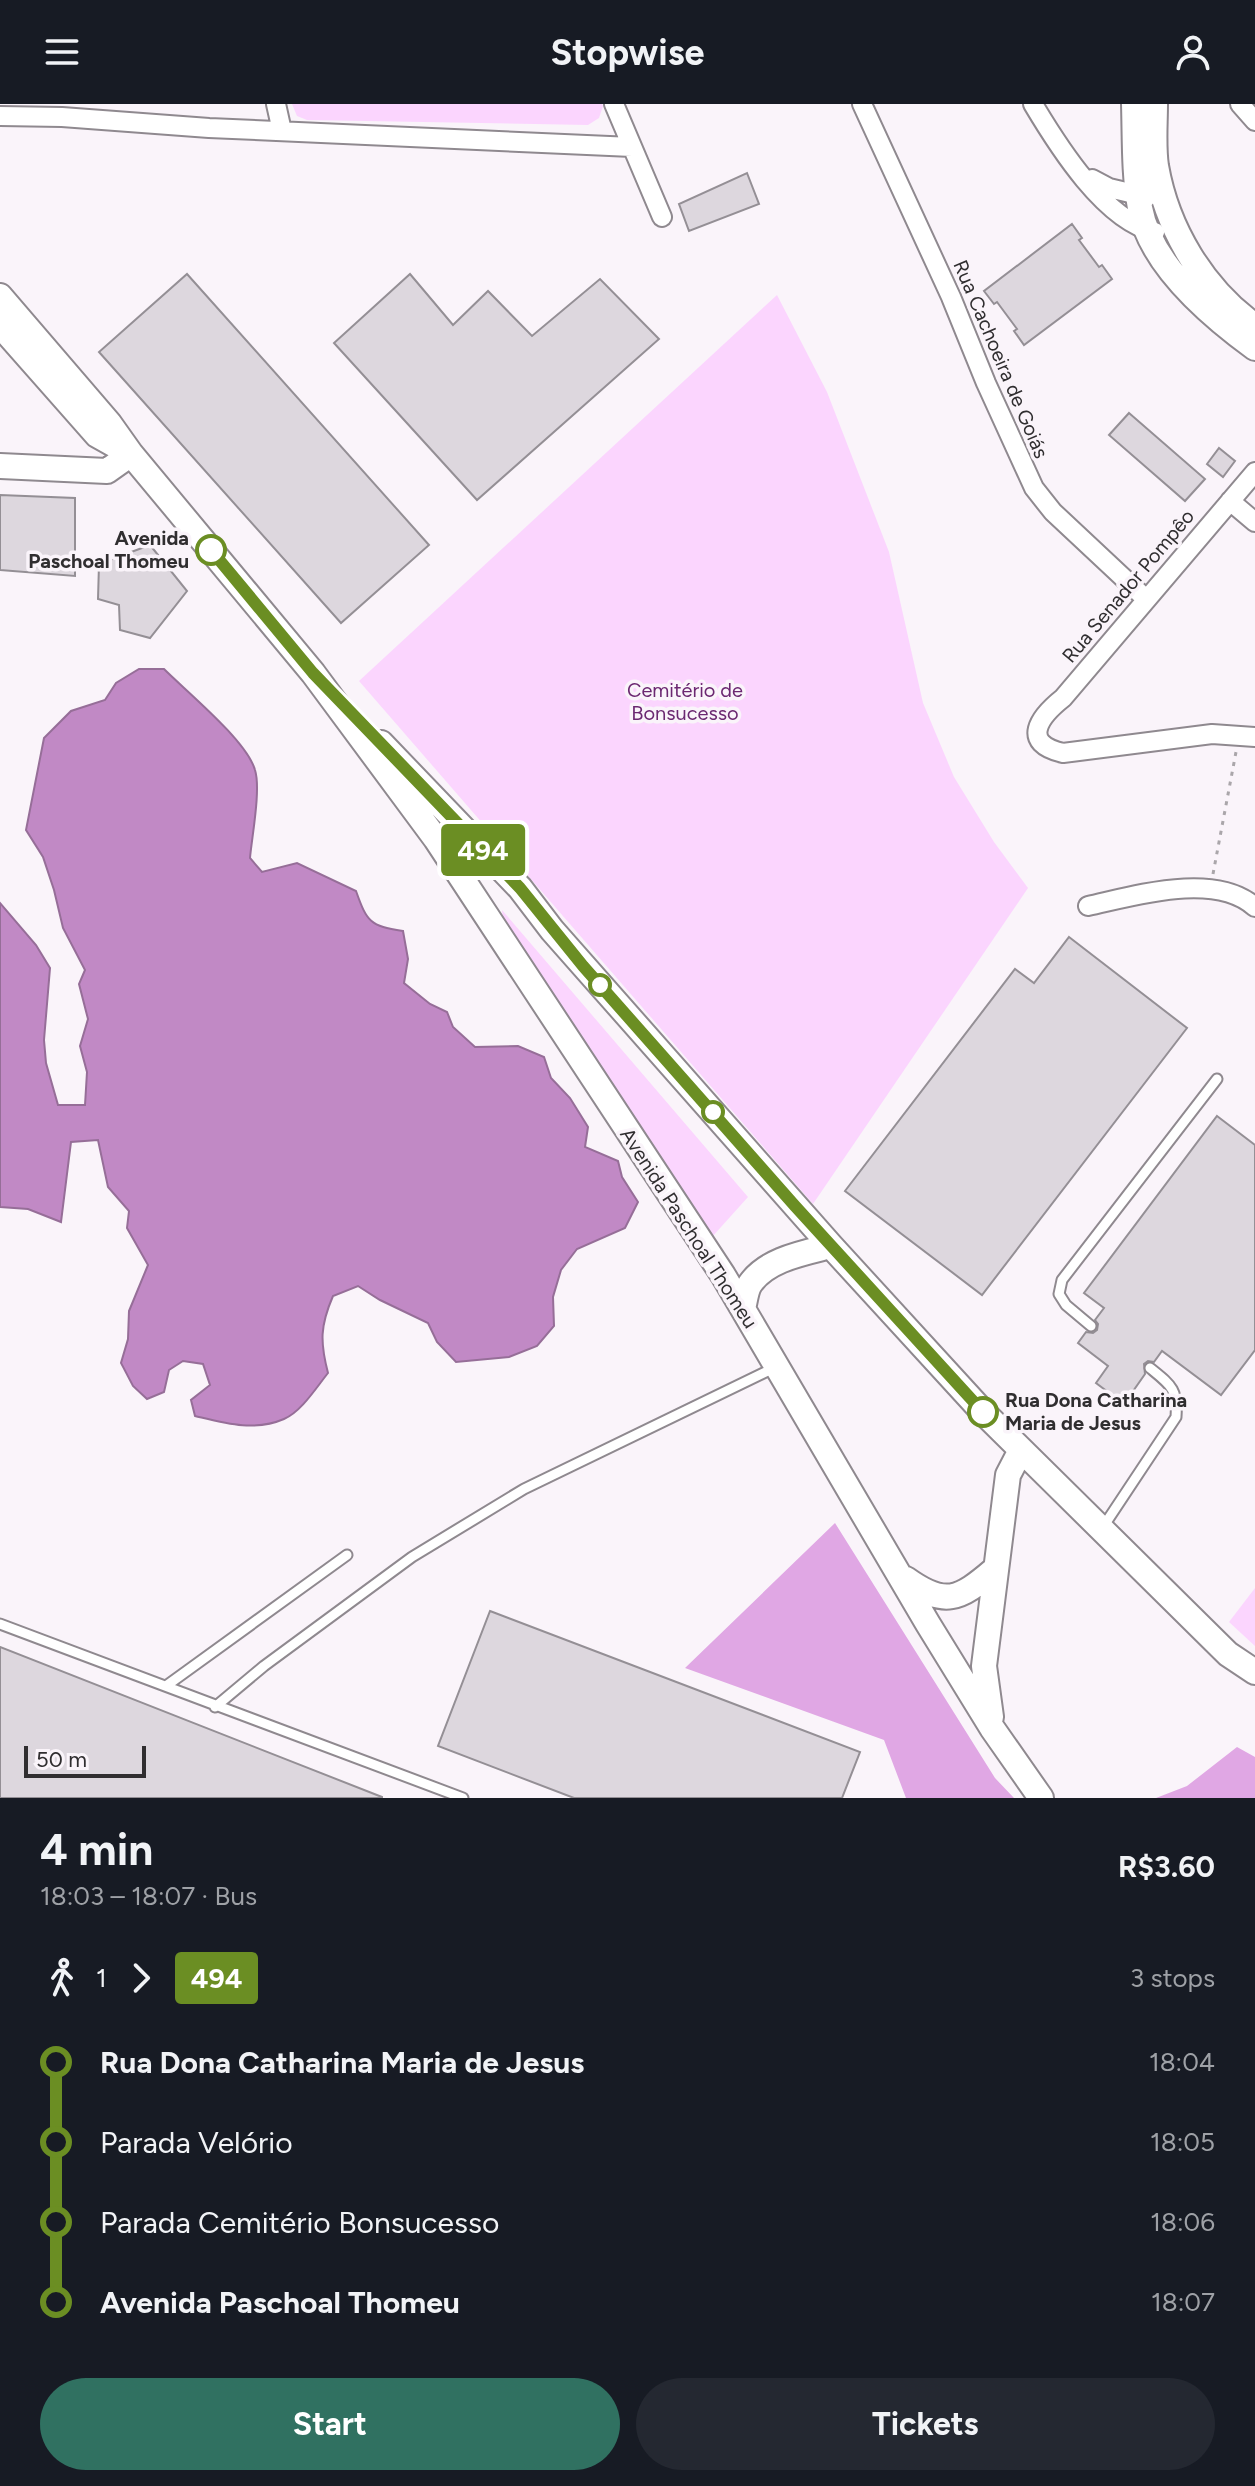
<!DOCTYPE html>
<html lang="en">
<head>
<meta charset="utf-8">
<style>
  body { margin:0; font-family:Figtree,sans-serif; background:#242831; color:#f1f3f6; height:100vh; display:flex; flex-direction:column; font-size:30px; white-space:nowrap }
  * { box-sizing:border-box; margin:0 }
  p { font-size:26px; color:#9ea1a6 }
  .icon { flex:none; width:44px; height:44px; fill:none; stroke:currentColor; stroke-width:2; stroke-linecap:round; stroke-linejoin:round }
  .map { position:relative; height:1694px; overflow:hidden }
  .drawer { display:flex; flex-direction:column; background:#171b24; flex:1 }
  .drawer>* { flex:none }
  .badge { padding:0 16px; border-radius:6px; font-size:28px; line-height:52px }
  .scale { position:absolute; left:24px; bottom:20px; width:122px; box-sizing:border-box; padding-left:8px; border:4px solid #302e30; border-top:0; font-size:22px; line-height:28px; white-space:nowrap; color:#302e30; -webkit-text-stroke:6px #faf4fa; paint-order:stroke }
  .map>.badge { position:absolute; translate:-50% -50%; box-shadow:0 0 0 4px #fff }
  .legs { display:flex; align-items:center; gap:12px; height:88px; padding:0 40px; font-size:26px }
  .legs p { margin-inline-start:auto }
  .overview { display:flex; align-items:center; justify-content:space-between; height:136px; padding:0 40px }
  h1 { font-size:44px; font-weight:700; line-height:60px }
  .primary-button { display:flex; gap:16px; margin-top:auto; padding:16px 40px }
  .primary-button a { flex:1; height:92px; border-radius:48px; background:#307161; color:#fff; font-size:32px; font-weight:700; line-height:92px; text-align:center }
  .primary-button a+a { background:#242831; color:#f1f3f6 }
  ul { padding:0 40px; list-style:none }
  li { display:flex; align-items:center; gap:28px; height:80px; font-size:30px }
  li i { display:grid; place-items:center; width:12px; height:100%; margin:0 10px; background:currentColor }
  li i::after { content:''; width:20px; height:20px; margin:-10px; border:6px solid; border-radius:50%; background:#171b24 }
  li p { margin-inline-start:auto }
  li:first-child i { background:linear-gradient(#0000 50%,currentColor 0) }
  li:last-child i { background:linear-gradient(currentColor 50%,#0000 0) }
  header { display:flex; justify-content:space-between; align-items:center; height:104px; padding:0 40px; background:#171b24; font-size:36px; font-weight:700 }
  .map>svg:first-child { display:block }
  .green { fill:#fbd5fe }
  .forest { fill:#e0a7e4 }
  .water { fill:#c189c5; stroke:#966e98; stroke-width:2 }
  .building { fill:#ddd7de; stroke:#948f95; stroke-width:2 }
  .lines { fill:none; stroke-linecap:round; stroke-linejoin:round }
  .lane-casing { stroke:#8f898f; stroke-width:13 }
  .street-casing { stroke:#8f898f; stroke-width:22 }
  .secondary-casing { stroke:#8f898f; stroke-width:28 }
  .path { stroke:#aaa6aa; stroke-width:3; stroke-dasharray:4 6; stroke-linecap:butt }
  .lane { stroke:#fff; stroke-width:9 }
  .street { stroke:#fff; stroke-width:18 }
  .secondary { stroke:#fff; stroke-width:24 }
  .line-1-casing { stroke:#fff; stroke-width:18 }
  .line-1 { stroke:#6b8e23; stroke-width:12 }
  .stop-1-dot { fill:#fff; stroke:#6b8e23; stroke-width:4 }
  .labels { text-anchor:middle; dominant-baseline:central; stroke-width:7; stroke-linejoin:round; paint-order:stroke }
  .street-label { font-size:20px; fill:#302e30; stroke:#faf4fa }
  .stop-label { font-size:20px; font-weight:bold; fill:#302e30; stroke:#faf4fa; text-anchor:end }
  .park-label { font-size:20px; fill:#6b2871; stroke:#faf4fa }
</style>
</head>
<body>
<header><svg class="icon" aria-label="menu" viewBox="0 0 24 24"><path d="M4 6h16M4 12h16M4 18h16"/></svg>Stopwise<svg class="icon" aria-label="person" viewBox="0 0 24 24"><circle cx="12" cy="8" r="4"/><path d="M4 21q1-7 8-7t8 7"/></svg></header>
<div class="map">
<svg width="1255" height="1694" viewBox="0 0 1255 1694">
  <rect width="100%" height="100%" fill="#faf4fa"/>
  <path class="green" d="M292,0H602L603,2L599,14L588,21L307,16L297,12Z
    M777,191L827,288L889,448L923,599L954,673L994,738L1028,784L813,1100L359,577Z
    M502,806L748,1093L712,1133L504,828Z
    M1255,1484V1542L1229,1518Z"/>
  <path class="forest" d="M835,1419L995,1674L1014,1694H906L884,1636L685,1564Z
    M1237,1643L1255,1653V1694H1156L1187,1682Z"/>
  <path class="water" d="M139,565H164C187,588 247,637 255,666C261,685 252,732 250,754L262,768L297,759L356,787C367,818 370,822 403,827L408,855L404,879L430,900L447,908L453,923L475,943L518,942L544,953L551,974L570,994L588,1023L585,1043L618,1057L622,1073L638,1098L625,1124L577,1145L561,1166L553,1193L554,1222L537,1242L509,1253L456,1258L437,1238L428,1219L380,1196L358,1182L333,1192C320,1222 320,1238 328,1269C316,1284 301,1308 284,1315C254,1328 224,1319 195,1312L191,1296L210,1281L203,1260L183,1257L169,1266L164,1288L147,1295L133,1282L121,1259L128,1235L129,1207L148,1161L127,1124L129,1107L108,1083L98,1036L71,1038L61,1118L28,1105L0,1103V799L36,841L50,864L44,936L46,959L58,1001H85L87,968L80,942L88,915L79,880L85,866L63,824L54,786L43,753L26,726L44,634L71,607L105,596L116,579Z"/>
  <path class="building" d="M747,69L759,100L689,127L679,100Z
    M1072,120L1082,134L1079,136L1099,163L1102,161L1112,175L1024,241L1014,227L1017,225L997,198L994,200L984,187Z
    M187,170L429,441L341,519L99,248Z
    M410,170L453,221L488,187L532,232L600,175L659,235L477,396L334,239Z
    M1129,309L1205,375L1185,397L1109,331Z
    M1219,344L1235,357L1223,373L1207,360Z
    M0,391L75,394V472L0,466Z
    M150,441L187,487L150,534L120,526L119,501L98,495L99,460Z
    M1069,833L1187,924L982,1191L845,1087L1015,865L1034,879Z
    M1217,1012L1255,1041V1246L1221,1291L1162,1247L1154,1258L1148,1257L1144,1260L1145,1270L1124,1300L1096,1279L1108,1262L1078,1239L1086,1228L1093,1229L1097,1226L1098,1220L1095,1216L1104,1204L1084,1189Z
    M490,1507L860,1648L842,1694H574L438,1642Z
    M0,1543L382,1693V1694H0Z"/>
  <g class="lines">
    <defs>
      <path id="lane" d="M1091,1222L1066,1201L1059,1190L1062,1176L1217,975
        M1103,1423L1176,1313C1178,1285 1171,1281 1150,1264
        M0,1520L463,1694
        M166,1582L347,1451
        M215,1603L264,1562L412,1453L524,1385L774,1264"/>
      <path id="street" d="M276,0L282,27
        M614,0L662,113
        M862,0L951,193L986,279L1034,384L1053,408L1146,495
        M1033,0C1058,42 1105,117 1155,128
        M1240,0L1255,17
        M0,12L62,13L209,24L632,43
        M1092,75L1109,84L1147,93
        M1255,368L1063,594C1039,613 1020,639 1063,649L1212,630L1255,633
        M1230,397L1255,418
        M1088,802C1134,792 1215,767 1255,803"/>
      <path id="secondary" d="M1134,0C1135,34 1134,71 1140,104C1150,160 1211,212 1255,244
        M1155,0C1155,20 1153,42 1156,62C1167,125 1203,185 1255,222
        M0,192L109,319L131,350L313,569L436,735L723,1171L928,1520L992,1624L1041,1694
        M0,221L97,331L122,345
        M0,362L107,367L131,350
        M381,639L520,784L552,826L831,1142L983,1308L1228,1550L1255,1568
        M743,1205C745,1197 746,1186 750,1180C767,1155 804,1149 831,1142
        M906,1475C945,1503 959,1496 994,1466
        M991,1613L984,1562L1008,1371L1021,1346"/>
    </defs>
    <use href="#lane" class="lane-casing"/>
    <use href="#street" class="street-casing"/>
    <use href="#secondary" class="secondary-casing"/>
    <path class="path" d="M1213,770L1236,648"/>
    <use href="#lane" class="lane"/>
    <use href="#street" class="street"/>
    <use href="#secondary" class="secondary"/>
  </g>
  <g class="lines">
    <defs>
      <path id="line-1" d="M211,446L313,569L520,784L583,862L795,1102L983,1308"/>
    </defs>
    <use href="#line-1" class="line-1-casing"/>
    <use href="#line-1" class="line-1"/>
  </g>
  <g class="stop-1-dot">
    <circle cx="211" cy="446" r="14"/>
    <circle cx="600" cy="881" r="10"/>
    <circle cx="713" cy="1008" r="10"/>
    <circle cx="983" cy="1308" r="14"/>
  </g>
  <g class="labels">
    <g class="street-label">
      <text transform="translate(1001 255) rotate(67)">Rua Cachoeira de Goiás</text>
      <text transform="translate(1128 482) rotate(-50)">Rua Senador Pompêo</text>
      <text transform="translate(689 1124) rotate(57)">Avenida Paschoal Thomeu</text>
    </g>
    <g class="stop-label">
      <text x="189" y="434">Avenida<tspan x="189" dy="23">Paschoal Thomeu</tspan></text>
      <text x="1005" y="1296" text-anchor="start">Rua Dona Catharina<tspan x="1005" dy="23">Maria de Jesus</tspan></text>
    </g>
    <g class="park-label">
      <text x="685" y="586">Cemitério de<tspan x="685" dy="23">Bonsucesso</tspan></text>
    </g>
  </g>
</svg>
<div class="scale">50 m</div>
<b class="badge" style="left:483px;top:746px;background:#6b8e23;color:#fff">494</b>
</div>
<section class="drawer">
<div class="overview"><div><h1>4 min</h1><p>18:03 – 18:07 · Bus</p></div><b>R$3.60</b></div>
<div class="legs"><svg class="icon" aria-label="walk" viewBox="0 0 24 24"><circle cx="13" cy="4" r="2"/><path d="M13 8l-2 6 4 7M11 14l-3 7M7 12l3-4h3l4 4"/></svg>1<svg class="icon" aria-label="forward" viewBox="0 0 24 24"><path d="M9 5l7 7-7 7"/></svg><b class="badge" style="background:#6b8e23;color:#fff">494</b><p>3 stops</p></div>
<ul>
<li><i style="color:#6b8e23"></i><b>Rua Dona Catharina Maria de Jesus</b><p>18:04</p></li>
<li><i style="color:#6b8e23"></i><span>Parada Velório</span><p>18:05</p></li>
<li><i style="color:#6b8e23"></i><span>Parada Cemitério Bonsucesso</span><p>18:06</p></li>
<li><i style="color:#6b8e23"></i><b>Avenida Paschoal Thomeu</b><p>18:07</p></li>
</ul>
<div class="primary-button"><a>Start</a><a>Tickets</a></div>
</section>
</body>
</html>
